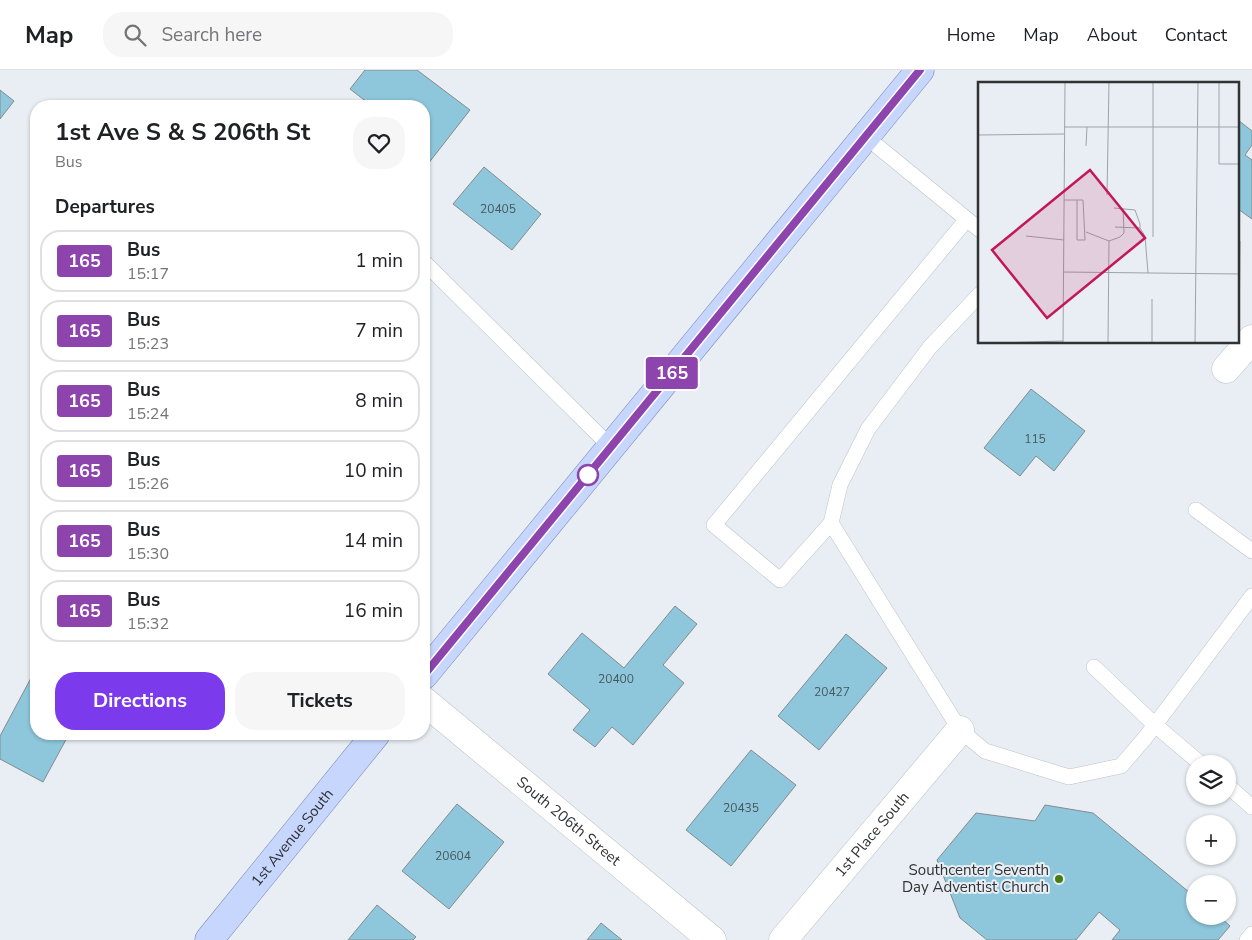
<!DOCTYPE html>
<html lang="en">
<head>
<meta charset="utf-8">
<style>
  body { margin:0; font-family:"Nunito Sans",sans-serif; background:#f6f6f6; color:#202124; height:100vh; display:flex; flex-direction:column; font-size:19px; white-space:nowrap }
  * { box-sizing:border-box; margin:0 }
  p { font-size:16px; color:#757577 }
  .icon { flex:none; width:28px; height:28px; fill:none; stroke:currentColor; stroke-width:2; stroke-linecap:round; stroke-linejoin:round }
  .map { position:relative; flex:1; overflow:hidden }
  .sheet { position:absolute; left:30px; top:30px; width:400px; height:640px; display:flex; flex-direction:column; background:#fff; border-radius:20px; box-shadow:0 1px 4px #0004 }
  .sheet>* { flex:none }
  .badge { padding:0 10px; border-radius:4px; font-size:18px; line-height:32px }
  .fabs { position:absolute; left:1186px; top:685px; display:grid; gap:10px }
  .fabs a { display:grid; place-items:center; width:50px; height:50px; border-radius:50%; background:#fff; box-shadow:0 1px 4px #0004; font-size:25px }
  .map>.badge { position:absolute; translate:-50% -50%; box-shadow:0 0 0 2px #fff }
  h2 { padding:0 25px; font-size:19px; line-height:45px }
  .round { display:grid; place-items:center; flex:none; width:52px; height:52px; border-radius:20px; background:#f6f6f6 }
  .head { display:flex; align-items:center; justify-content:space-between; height:85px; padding:0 25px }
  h1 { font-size:24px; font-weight:700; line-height:38px }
  .button { display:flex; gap:10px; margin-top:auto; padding:10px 25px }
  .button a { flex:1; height:58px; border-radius:20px; background:#7c3aed; color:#fff; font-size:20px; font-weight:700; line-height:58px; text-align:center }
  .button a+a { background:#f6f6f6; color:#202124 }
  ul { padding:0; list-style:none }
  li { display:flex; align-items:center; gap:15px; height:62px; margin:0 10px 8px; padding:0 15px; border:2px solid #e0e0e0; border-radius:20px }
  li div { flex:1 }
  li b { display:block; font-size:19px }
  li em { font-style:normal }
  li .badge { min-width:55px; font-weight:700; text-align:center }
  header { display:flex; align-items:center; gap:30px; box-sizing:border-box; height:70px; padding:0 25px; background:#fff; border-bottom:1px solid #e0e0e0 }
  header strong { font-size:24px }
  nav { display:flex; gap:28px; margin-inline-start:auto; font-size:18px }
  .search { width:350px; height:45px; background:#f6f6f6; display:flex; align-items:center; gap:12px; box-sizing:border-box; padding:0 18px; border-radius:20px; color:#757577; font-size:19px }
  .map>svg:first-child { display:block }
  .building { fill:#8ec7db; stroke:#848b8e }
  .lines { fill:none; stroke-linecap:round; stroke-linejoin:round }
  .lane-casing { stroke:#bcc2c7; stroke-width:16 }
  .street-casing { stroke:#bcc2c7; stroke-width:29 }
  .primary-casing { stroke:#798ab6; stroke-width:29 }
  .lane { stroke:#fff; stroke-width:15 }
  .street { stroke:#fff; stroke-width:28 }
  .primary { stroke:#c6d6fd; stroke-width:28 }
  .line-casing { stroke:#fff; stroke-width:11 }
  .line { stroke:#8e44ad; stroke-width:8 }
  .stop-dot { fill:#fff; stroke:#8e44ad; stroke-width:2.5 }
  .poi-dot { fill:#477c0e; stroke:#e8eef3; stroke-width:2 }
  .labels { text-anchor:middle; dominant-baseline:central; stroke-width:4; stroke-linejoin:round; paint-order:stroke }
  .number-label { font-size:12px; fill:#48575e }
  .street-label { font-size:15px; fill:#303234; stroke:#e8eef3 }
  .poi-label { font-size:15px; fill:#303234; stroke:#e8eef3; text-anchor:end }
  .inset-road { fill:none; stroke:#9ea3a7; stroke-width:1 }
  .view { fill:#c2185b; fill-opacity:0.15; stroke:#c2185b; stroke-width:2.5 }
  .inset-edge { fill:none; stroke:#303234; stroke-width:2.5 }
</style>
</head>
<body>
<header>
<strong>Map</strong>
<div class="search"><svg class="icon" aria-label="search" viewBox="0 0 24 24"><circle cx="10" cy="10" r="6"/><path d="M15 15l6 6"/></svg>Search here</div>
<nav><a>Home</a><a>Map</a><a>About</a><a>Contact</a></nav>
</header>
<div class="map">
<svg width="1252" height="870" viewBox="0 0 1252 870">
  <rect width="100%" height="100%" fill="#e8eef3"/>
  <path class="building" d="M365,0H417L470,40L424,99V36H372L350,19Z
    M0,20L14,31L0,49Z
    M1238,50L1252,61V75L1245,85L1252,90V149L1238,139Z
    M484,97L541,144L512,180L453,134Z
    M1031,319L1085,361L1054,401L1036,386L1020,406L984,378Z
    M675,536L697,554L663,595L684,613L633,675L612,657L595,677L573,660L590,640L548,604L582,563L624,598Z
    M846,564L887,598L819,680L778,646Z
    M31,608L36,611V664H69L43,712L0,689V666Z
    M751,680L796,715L731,796L686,760Z
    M457,734L504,772L449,839L402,801Z
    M1045,735L1093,743L1195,827V846H1219L1230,856L1218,870H1112L1120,860L1099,842L1076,870H987L960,848L937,790L976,743L1035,751Z
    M377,835L416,867L413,870H348Z
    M601,853L622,870H587Z"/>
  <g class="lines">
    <defs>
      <path id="lane" d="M865,66L980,160
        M967,149L714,455L780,510L831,453L840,415L868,359L930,277L980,224
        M424,192L611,377
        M1196,440L1252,481
        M831,453L960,660L985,681L1069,707L1121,696L1145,668L1252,526
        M1094,597L1155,655L1201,694
        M1228,716L1252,737
        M1247,870L1252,864"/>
      <g id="street">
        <path d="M1226,299L1252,269"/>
        <path id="s1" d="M424,631L712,870"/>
        <path id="s2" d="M783,870L960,660"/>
      </g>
      <g id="primary">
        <path d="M424,605L920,0"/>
        <path id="s3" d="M209,870L376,664"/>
      </g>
    </defs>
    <use href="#lane" class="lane-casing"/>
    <use href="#street" class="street-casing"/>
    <use href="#primary" class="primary-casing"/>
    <use href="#lane" class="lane"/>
    <use href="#street" class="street"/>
    <use href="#primary" class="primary"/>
  </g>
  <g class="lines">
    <defs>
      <path id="line" d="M424,605L920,0"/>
    </defs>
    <use href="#line" class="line-casing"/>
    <use href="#line" class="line"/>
  </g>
  <circle class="stop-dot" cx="588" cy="405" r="10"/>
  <circle class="poi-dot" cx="1059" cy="809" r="5"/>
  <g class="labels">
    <g class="number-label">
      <text x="498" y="139">20405</text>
      <text x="1035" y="369">115</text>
      <text x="616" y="609">20400</text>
      <text x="832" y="622">20427</text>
      <text x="741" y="738">20435</text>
      <text x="453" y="786">20604</text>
    </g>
    <g class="street-label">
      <text stroke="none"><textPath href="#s1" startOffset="188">South 206th Street</textPath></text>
      <text stroke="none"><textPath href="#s2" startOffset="138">1st Place South</textPath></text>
      <text stroke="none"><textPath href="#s3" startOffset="132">1st Avenue South</textPath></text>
    </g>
    <g class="poi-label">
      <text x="1049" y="800">Southcenter Seventh<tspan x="1049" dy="17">Day Adventist Church</tspan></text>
    </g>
  </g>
  <g transform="translate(978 12)">
    <rect width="261" height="261" fill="#e8eef3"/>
    <path class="inset-road" d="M241,0V82H262M86,45H262M0,53L86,52M108,64L109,45M129,113L131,0M86,118H105L107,158H99V118M136,126L157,128L162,142V146L137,145M162,146L167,154L170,191M108,150L131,159L142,155L146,151L145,126M48,154L86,158M175,155V0M85,190L262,192M174,217V261M20,261L85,259M85,261L87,0M130,261L131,159M217,261L220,0M261,261L262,159"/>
    <path class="view" d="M112,88L167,156L69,236L14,168Z"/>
    <rect width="261" height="261" class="inset-edge"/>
  </g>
</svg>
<div class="fabs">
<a><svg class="icon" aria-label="layers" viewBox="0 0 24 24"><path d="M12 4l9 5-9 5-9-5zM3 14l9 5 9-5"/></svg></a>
<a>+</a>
<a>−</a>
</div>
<b class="badge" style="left:672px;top:303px;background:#8e44ad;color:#fff">165</b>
<section class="sheet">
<div class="head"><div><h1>1st Ave S &amp; S 206th St</h1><p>Bus</p></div><a class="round"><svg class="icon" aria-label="heart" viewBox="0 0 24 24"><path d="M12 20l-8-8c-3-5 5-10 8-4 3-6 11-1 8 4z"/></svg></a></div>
<h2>Departures</h2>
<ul>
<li><span class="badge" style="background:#8e44ad;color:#fff">165</span><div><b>Bus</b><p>15:17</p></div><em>1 min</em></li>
<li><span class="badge" style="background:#8e44ad;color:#fff">165</span><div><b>Bus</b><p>15:23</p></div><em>7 min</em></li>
<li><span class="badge" style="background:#8e44ad;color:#fff">165</span><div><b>Bus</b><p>15:24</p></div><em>8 min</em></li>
<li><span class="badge" style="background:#8e44ad;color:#fff">165</span><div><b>Bus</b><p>15:26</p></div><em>10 min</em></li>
<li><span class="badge" style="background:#8e44ad;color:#fff">165</span><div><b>Bus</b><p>15:30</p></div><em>14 min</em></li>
<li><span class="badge" style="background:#8e44ad;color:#fff">165</span><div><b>Bus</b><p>15:32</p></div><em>16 min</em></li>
</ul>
<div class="button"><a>Directions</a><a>Tickets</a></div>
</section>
</div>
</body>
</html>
